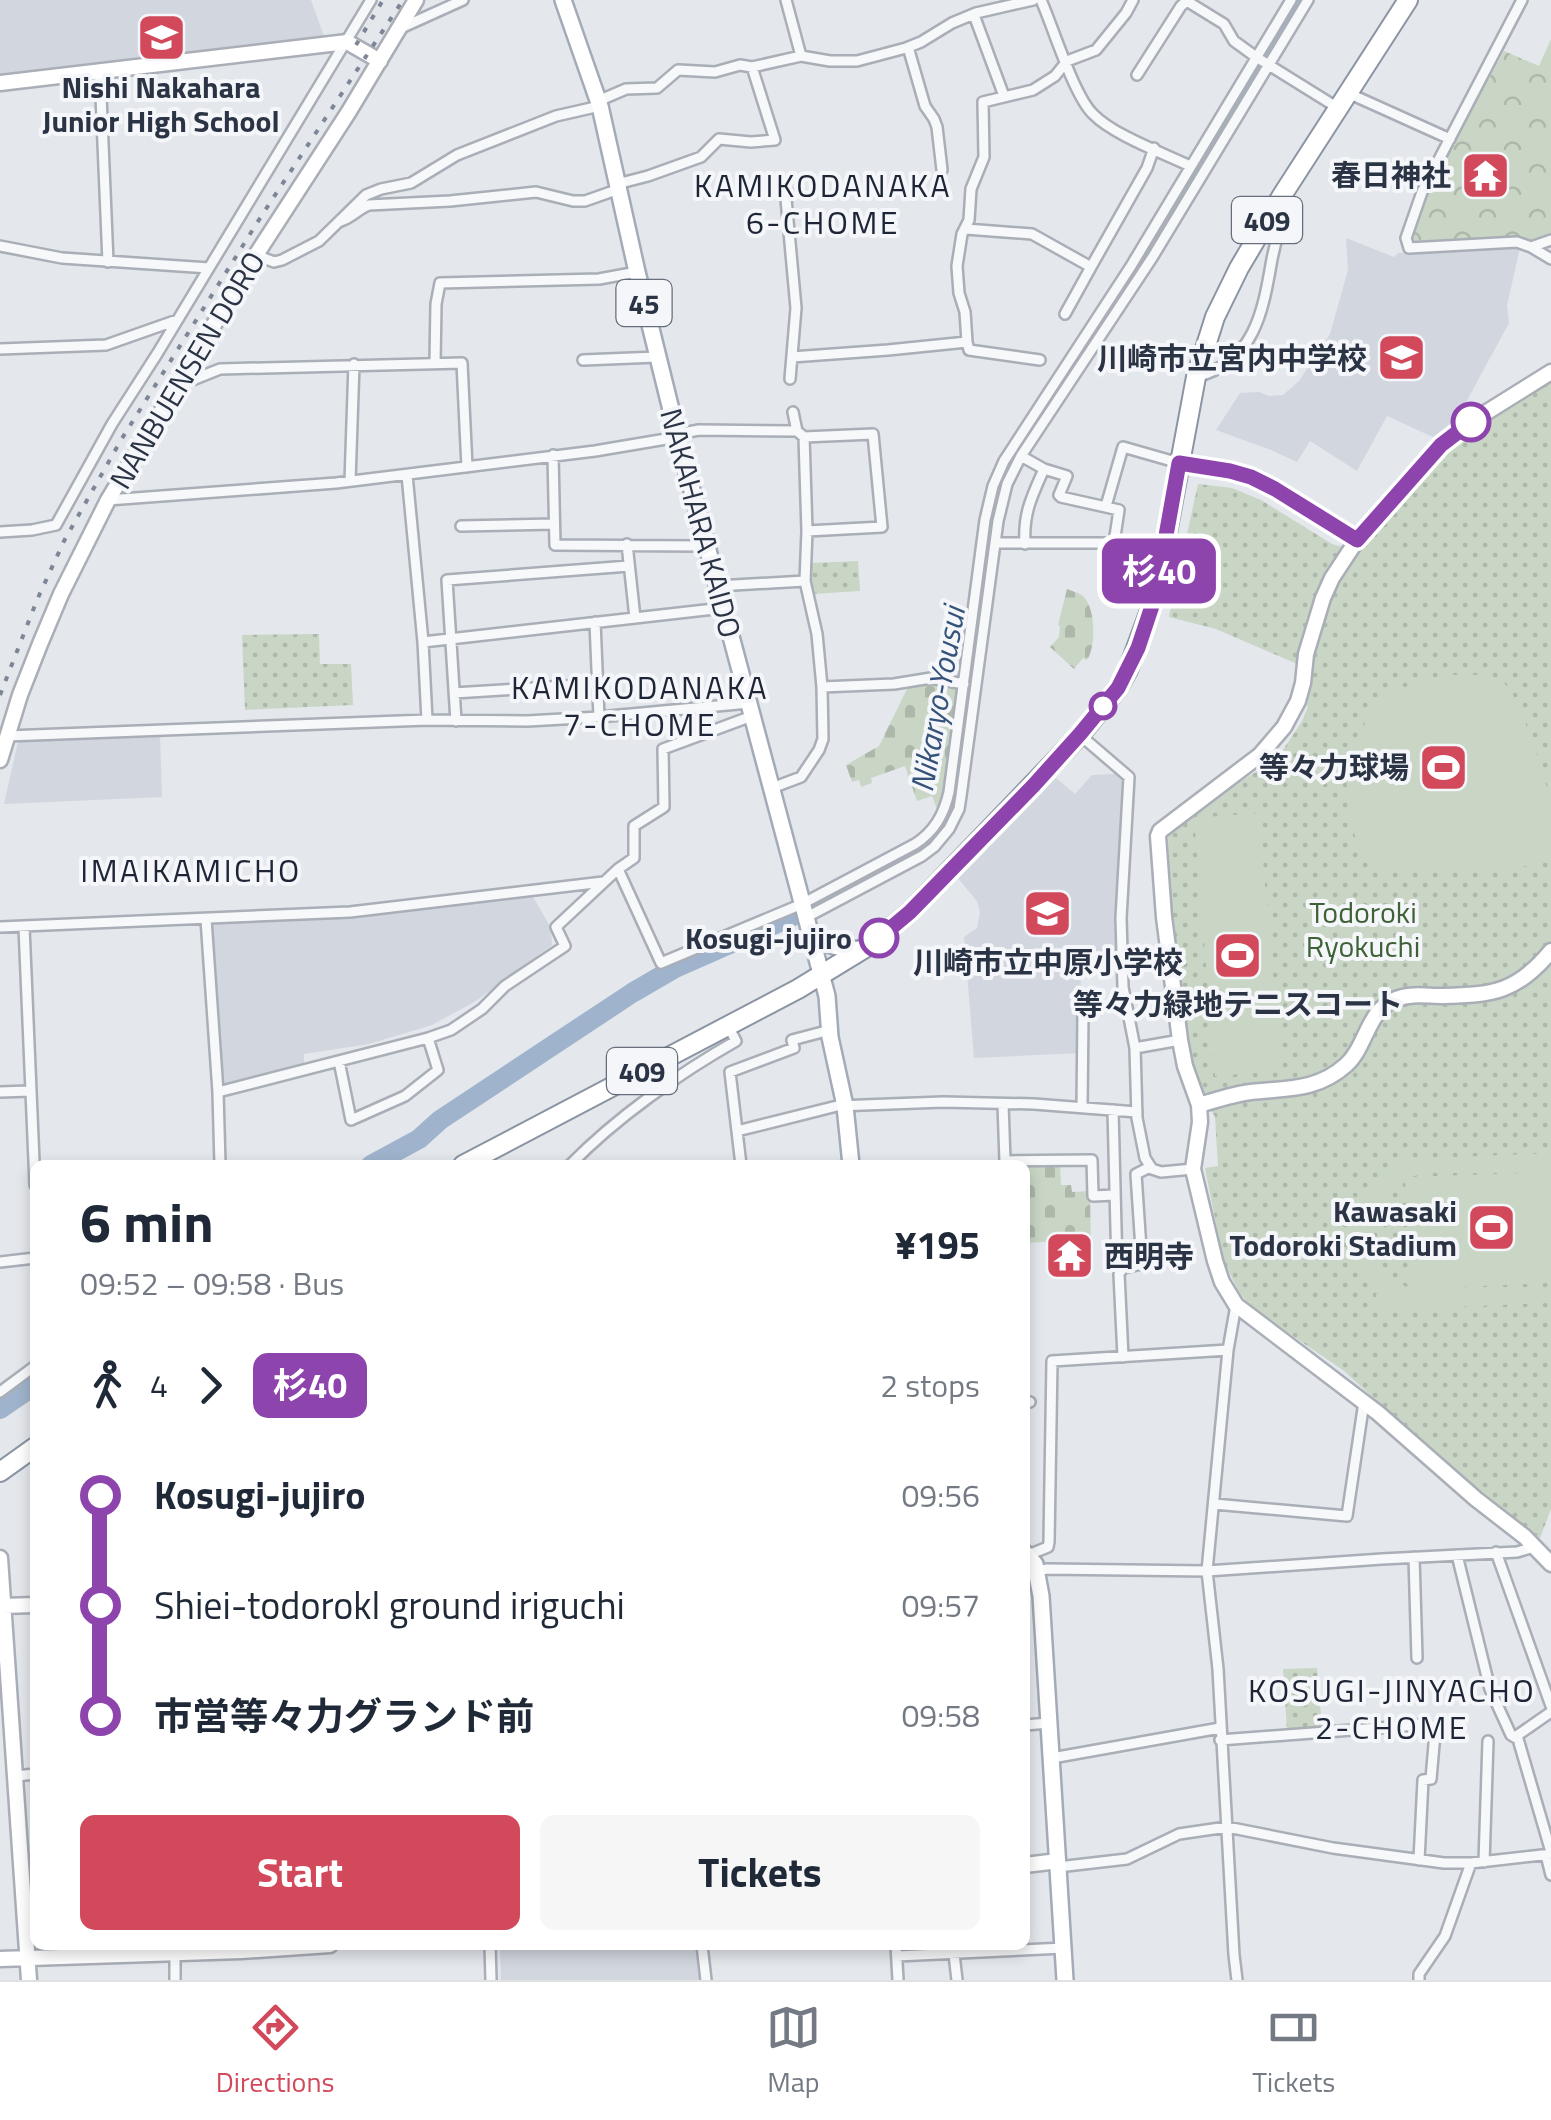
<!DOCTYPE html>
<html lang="en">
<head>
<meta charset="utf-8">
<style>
  body { margin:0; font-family:"Titillium Web","Noto Sans JP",sans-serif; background:#f6f6f7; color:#1f2937; height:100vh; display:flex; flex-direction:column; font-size:38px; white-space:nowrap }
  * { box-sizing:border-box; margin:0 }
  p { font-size:32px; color:#747a83 }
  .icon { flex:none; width:55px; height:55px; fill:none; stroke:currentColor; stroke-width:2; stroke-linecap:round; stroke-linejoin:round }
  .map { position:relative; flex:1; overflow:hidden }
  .drawer { position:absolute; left:30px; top:1160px; width:1000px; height:790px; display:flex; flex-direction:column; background:#fff; border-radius:15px; box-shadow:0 5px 15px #0003 }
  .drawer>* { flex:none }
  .badge { padding:0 20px; border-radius:15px; font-size:35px; line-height:65px }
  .map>.badge { position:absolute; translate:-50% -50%; box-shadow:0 0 0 5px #fff }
  .legs { display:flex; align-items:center; gap:15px; height:110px; padding:0 50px; font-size:32px }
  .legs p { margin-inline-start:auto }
  .summary { display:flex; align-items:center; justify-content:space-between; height:170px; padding:0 50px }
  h1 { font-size:55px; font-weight:700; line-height:75px }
  .cta { display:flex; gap:20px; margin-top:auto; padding:20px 50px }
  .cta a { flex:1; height:115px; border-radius:15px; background:#d1495b; color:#fff; font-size:40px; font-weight:700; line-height:115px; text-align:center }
  .cta a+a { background:#f6f6f7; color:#1f2937 }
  ul { padding:0 50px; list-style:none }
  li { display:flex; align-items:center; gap:35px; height:110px; font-size:38px }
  li i { display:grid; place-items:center; width:15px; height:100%; margin:0 12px; background:currentColor }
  li i::after { content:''; width:25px; height:25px; margin:-12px; border:8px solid; border-radius:50%; background:#fff }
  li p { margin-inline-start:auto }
  li:first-child i { background:linear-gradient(#0000 50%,currentColor 0) }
  li:last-child i { background:linear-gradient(currentColor 50%,#0000 0) }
  .tabs { display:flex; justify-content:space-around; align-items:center; height:140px; border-top:2px solid #e0e1e3; background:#fff; font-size:28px; color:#747a83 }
  .tabs a { display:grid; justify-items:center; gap:5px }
  .tabs .active { color:#d1495b }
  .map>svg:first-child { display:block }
  .built { fill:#d2d6de }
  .grass { fill:url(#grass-dots) }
  .forest { fill:url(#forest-crowns) }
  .cemetery { fill:url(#cemetery-stones) }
  .garden { fill:#c9d6c5; fill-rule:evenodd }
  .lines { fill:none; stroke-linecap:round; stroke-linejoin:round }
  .river { stroke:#9fb4cc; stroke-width:20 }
  .street-casing { stroke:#a9aeb7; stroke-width:14 }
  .secondary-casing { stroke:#a9aeb7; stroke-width:19 }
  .primary-casing { stroke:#a3abb8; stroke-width:20 }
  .highway-casing { stroke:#8b94a3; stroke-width:22 }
  .street { stroke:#f7f8fa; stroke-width:9 }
  .secondary { stroke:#fff; stroke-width:14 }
  .primary { stroke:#fff; stroke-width:15 }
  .highway { stroke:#fff; stroke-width:18 }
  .rail { stroke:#7d8696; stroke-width:4; stroke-dasharray:5 10; stroke-linecap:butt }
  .line-1-casing { stroke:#fff; stroke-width:22 }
  .line-1 { stroke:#8e44ad; stroke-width:15 }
  .stop-1-dot { fill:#fff; stroke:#8e44ad; stroke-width:5 }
  .labels { text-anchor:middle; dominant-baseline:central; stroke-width:8; stroke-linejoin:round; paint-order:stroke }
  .shield { fill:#f4f6f9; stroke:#676e7b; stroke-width:2.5 }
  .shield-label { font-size:28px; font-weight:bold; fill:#2b3445 }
  .poi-label { font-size:30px; font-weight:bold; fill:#2b3445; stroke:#f4f6f9; text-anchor:end }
  .street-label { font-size:30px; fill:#2b3445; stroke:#f4f6f9 }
  .park-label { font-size:30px; fill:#3f6138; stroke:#f4f6f9 }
  .stop-label { font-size:30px; font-weight:bold; fill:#2b3445; stroke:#f4f6f9; text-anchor:end }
  .neighbourhood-label { font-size:32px; letter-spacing:2.5px; fill:#1d2536; stroke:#f4f6f9 }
  .water-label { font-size:32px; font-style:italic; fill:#34527a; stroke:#f4f6f9 }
</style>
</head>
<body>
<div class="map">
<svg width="1551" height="1980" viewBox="0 0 1551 1980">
  <defs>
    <pattern id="grass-dots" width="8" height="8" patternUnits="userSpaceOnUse" patternTransform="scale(2.5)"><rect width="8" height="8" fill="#c9d6c5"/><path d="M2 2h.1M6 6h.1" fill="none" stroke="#adb8ab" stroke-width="1.8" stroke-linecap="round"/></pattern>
    <pattern id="forest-crowns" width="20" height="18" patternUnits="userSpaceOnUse" patternTransform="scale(2.5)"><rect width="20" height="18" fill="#c9d6c5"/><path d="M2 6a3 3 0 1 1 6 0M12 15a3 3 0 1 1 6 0" fill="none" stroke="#adb8ab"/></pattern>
    <pattern id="cemetery-stones" width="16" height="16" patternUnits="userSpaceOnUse" patternTransform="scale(2.5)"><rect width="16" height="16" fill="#c9d6c5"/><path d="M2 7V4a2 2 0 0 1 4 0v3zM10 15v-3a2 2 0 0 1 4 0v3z" fill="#adb8ab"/></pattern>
  </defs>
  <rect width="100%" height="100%" fill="#e4e7ec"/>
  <path class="built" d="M0,0H311L324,36L321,41L0,77Z
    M1346,238L1394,257L1398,253L1506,247L1520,248L1507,305L1509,323L1458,417L1435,438L1387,416L1357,471L1310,441L1297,462L1271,450L1216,430L1240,393L1259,392L1269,396L1283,395L1299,381L1330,334L1348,270Z
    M160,735L162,797L4,804L18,742Z
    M1117,770L1125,779L1117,898V959L1111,961L1110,966H1081L1080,1053L974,1058L964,937L977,928L980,912L977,901L956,876L969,866L1056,778L1075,794L1092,775L1113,774Z
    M532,895L551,928L552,945L476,1001L432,1025L369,1044L304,1054V1064L223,1085L212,924L405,912Z
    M503,1945H697L700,1980H501L500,1948Z"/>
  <path class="grass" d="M1551,381V1509L1540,1538L1428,1448L1344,1371L1252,1308L1239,1292L1223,1260L1205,1168L1218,1166L1215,1117L1202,1093L1190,1055L1169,889L1168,835L1228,789L1259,770L1283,750L1302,721L1307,709L1311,670L1216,629L1169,617L1198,484L1232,488L1261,500L1332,544L1360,552L1445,450L1478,424Z
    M858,561L860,591L813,594L810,563Z
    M319,634L320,664H351L353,705L245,710L242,635Z
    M1317,1668L1322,1728L1287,1730L1283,1669Z"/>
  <path class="forest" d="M1551,39V237L1530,243L1521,238L1412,244L1410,238L1425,195L1504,51L1539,66Z"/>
  <path class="cemetery" d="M1067,589C1071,591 1080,593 1083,596C1096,608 1096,647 1087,660L1083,658L1074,669L1050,647L1059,637L1060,626L1058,625Z
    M929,681L955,686L957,688L943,797L938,811L932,796L917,801L905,766L871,778L872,783L861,787L859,780L852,782L846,765L879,746L909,685Z
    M1060,1163L1061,1185H1071L1072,1192L1090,1191L1091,1255L1059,1256L1058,1241L1025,1243V1165L981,1164Z"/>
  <path class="garden" d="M1452,675C1469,675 1490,673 1505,684C1519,695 1546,780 1550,800C1551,817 1551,838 1551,855L1532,866C1504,867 1399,877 1379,867C1369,862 1361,848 1356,838C1337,791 1347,731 1387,698C1405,683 1429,678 1452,675Z
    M1259,813L1281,1071L1215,1076L1194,818Z
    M1551,1153V1168L1426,1173L1410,1177L1551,1172V1283L1414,1289L1437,1292L1551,1288V1303L1377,1310L1376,1294L1384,1293C1335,1248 1347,1182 1411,1159ZM1405,1179L1410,1288H1409C1360,1267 1354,1201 1405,1179Z"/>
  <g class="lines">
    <path class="river" d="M371,1165L419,1139L440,1120L632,993L675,968L791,917L924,846L945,824L955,798L994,510L999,489L1015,455L1139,265L1300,0
      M0,1409L35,1385"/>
    <defs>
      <path id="street" d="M786,0L801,56
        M1041,0C1053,27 1074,96 1093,114C1113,135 1163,153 1190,166
        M1185,0L1224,24L1234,41L1256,57L1338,108
        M1522,0L1422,192L1406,238L1409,248L1517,242L1531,247L1551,259
        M974,15L1004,96
        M401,28L463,0
        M908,47L925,106L934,119L937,127L942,170
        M100,72L108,262
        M1137,75L1181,6L1188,0
        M1348,93L1450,139
        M598,101L626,89L657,88L678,70L715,72L740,65L752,67L801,56L830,61H857L906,48L921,42L952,23L976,13L1033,0
        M617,184L648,176L701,157L719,139L751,142L775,140L752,67
        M788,192L786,199L796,308L790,379
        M341,221C353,217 358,209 369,205L450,201L536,192L573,201H585L619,189
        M966,229L1032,234L1091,267L1147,168L1154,148
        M0,246L62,258L209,268
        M1531,247L1551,240
        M256,255L274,262L282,260L319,241L366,195L381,189L411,183L457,155L556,116L600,106
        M1065,314L1091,267
        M967,342L965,312L959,293L957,266L962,234L969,220L971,189L984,157L983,102L1033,90L1055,76L1067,61L1096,50L1126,13L1133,0
        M0,349L106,345L177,320
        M792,357L888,350L967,342L969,350L1040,360
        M583,360L657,357
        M435,363L436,304L440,283L599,279L637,272
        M1196,377C1255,362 1263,311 1272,259C1276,241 1281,223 1281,204
        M179,382L195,379L220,369L462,363L467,467
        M677,434L699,430L797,431
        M804,437L873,434L882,527L807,531
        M553,455L555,545L698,546L706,544
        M1021,456L1044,469L1067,476L1059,495L1061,497L1119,510L1114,543
        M407,475L423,642L427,720
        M350,481L354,364
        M108,500L336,483L595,451L678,437
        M1106,506L1123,447L1179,463
        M461,526L554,524
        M0,532L32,530L56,525L112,424L157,354L371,0
        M995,543H1133L1162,550
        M627,544L635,618
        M1025,544C1023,513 1032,496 1044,469
        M717,586L805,581
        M595,622L599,717
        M423,642L723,608
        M822,687L894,684L931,678L964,684
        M454,693L598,684
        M456,721L447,580L629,566
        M1080,735L1129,777L1121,918L1123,987L1135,1048L1137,1118L1145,1158L1152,1169L1161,1172L1193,1169
        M7,736L427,720L527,721L599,717L749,703
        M772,788L801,777L819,750L823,739L822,687L817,634L805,581L807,531L804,437L797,431L793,412
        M618,869L661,963L802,904L915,844C935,831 944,814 949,792L985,520L993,486L1004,461L1131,266L1291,0
        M805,918L922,856L934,847L949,829L959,809L961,796L998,521L1007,484L1021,456L1152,258L1308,0
        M206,919L218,1092
        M0,927L350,912L603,882
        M24,927L35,1185
        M1135,1048L1180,1040
        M339,1061L351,1120L405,1096L438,1070L428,1038
        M0,1092L29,1091
        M1003,1104L1005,1161L1092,1160L1093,1196L1115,1195
        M1082,1107L1083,1014L1088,1009
        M1113,1110L1117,1268L1120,1270
        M737,1131L837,1106L943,1102L1034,1104L1137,1112
        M220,1165L218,1092L428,1038L451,1030L482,1009L505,986L565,946L556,927L618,869L634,858V826L664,807L663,749L752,716
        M570,1165C616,1118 678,1074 736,1041L728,1026
        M741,1165L730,1072L794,1048L792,1040L830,1030
        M0,1262L35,1258
        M1236,1305L1228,1350L1207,1571L1218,1669L1234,1955L1237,1980
        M1123,1357L1119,1274L1123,1268L1142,1264L1136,1174L1150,1167
        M0,1392L35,1366
        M1025,1401L1030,1402
        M1214,1504L1347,1516L1364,1402
        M1496,1552L1551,1706
        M1028,1555L1048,1547L1049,1542L1052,1361L1228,1350
        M1457,1555L1490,1689L1511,1735L1518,1739L1551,1852
        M1414,1557L1417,1658
        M1037,1571L1047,1569L1207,1571L1382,1559L1517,1552L1534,1547
        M1025,1725L1049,1723
        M1515,1737L1551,1712
        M1220,1740L1418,1725
        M1052,1758L1220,1728
        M16,1776L35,1774
        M1546,1855L1551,1875
        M1419,1860L1423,1780L1431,1779L1435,1733
        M1484,1862L1488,1741
        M1058,1867L1127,1859L1179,1834L1227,1827L1333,1848L1444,1863H1471L1551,1854
        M490,1945L491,1980
        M702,1945L706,1980
        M896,1945L898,1980
        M954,1954L957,1980
        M897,1956L1064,1948
        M175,1980V1945
        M1419,1980V1974L1445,1936L1471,1863"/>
      <path id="secondary" d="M0,83L347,42L380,61
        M1551,372L1471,422L1441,445L1402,487L1357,540L1332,578L1323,598L1306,654L1303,683L1298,701L1284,727L1260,755L1160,831L1158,836L1164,917L1180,1040L1185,1066L1199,1105L1200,1122L1193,1169L1215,1261L1222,1282L1236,1305L1378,1413L1476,1499L1525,1537L1551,1564
        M1179,463L1230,471L1251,477L1275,489L1357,540
        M0,760L20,695L40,644L61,594L108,500L256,255L348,113L416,0
        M1199,1105C1216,1100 1234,1094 1251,1092C1287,1088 1317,1091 1346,1065C1367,1046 1367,1010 1396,999C1411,993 1427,996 1442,996C1494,995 1517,992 1551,951
        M0,1558L29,1980
        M3,1606L35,1605
        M1025,1865L1058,1861
        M0,1959L241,1951L330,1945"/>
      <path id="primary" d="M563,0L600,106L637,272L677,434L827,996L830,1037L845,1106L851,1165
        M810,935C827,945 843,951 863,949
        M1025,1553L1035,1564L1041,1596L1065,1980"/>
      <path id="highway" d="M463,1165L798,989L870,945L910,912L1080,735L1118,688L1128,670L1155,597L1196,377L1215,317L1239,268L1281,197L1408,0
        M0,1472L35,1447"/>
    </defs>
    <use href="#street" class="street-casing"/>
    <use href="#secondary" class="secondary-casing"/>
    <use href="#primary" class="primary-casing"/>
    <use href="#highway" class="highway-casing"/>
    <use href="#street" class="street"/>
    <use href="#secondary" class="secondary"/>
    <use href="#primary" class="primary"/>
    <use href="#highway" class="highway"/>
    <path class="rail" d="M356,45L383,0
      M0,695L37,600L64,541L121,440L262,215L403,0"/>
  </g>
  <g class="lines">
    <defs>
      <path id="line-1" d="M879,938L910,912L1034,785L1080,734L1118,688L1138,648L1155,597L1179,463L1230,471L1251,477L1275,489L1357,540L1441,445L1471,422"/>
    </defs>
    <use href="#line-1" class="line-1-casing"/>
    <use href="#line-1" class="line-1"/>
  </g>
  <defs>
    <symbol id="school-square" viewBox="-11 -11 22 22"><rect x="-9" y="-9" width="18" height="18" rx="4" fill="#d1495b" stroke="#f4f6f9"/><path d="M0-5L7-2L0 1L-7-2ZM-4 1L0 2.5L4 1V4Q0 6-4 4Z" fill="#fff"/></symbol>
    <symbol id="temple-square" viewBox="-11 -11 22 22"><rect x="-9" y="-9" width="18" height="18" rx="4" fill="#d1495b" stroke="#f4f6f9"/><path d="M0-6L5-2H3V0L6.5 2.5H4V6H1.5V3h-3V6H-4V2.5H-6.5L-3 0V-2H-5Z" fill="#fff"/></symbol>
    <symbol id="stadium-square" viewBox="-11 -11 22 22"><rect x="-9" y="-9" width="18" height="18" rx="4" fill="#d1495b" stroke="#f4f6f9"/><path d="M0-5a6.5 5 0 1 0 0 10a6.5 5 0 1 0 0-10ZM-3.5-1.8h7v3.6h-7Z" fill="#fff"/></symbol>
  </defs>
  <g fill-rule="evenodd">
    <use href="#school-square" x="134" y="10" width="55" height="55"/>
    <use href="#temple-square" x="1458" y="148" width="55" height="55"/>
    <use href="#school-square" x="1374" y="330" width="55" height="55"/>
    <use href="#stadium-square" x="1416" y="740" width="55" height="55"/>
    <use href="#school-square" x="1020" y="886" width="55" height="55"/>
    <use href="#stadium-square" x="1210" y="928" width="55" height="55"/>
    <use href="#stadium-square" x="1464" y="1200" width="55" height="55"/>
    <use href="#temple-square" x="1042" y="1228" width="55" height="55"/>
  </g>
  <g class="stop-1-dot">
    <circle cx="1471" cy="422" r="18"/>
    <circle cx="1103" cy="706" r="12"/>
    <circle cx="879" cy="938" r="18"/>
  </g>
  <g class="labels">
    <g class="shield">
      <rect x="1232" y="197" width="70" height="46" rx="8"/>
      <rect x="616.5" y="280" width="55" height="46" rx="8"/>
      <rect x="607" y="1048" width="70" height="46" rx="8"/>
    </g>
    <g class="shield-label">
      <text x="1267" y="220">409</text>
      <text x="644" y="303">45</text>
      <text x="642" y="1071">409</text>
    </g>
    <g class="poi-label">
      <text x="161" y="87" text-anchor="middle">Nishi Nakahara<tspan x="161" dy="34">Junior High School</tspan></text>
      <text x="1451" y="175">春日神社</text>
      <text x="1367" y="358">川崎市立宮内中学校</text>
      <text x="1409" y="767">等々力球場</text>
      <text x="1048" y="962" text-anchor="middle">川崎市立中原小学校</text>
      <text x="1238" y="1004" text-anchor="middle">等々力緑地テニスコート</text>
      <text x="1457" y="1211">Kawasaki<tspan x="1457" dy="34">Todoroki Stadium</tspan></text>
      <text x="1104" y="1256" text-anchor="start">西明寺</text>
    </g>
    <g class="street-label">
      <text transform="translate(187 370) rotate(-59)">NANBUENSEN DORO</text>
      <text transform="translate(701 523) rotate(75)">NAKAHARA KAIDO</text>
    </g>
    <g class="park-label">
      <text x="1363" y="912">Todoroki<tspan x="1363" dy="34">Ryokuchi</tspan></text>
    </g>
    <g class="stop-label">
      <text x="852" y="938">Kosugi-jujiro</text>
    </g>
    <g class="neighbourhood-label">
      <text x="823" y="185">KAMIKODANAKA<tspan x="823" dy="37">6-CHOME</tspan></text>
      <text x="640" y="687">KAMIKODANAKA<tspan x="640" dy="37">7-CHOME</tspan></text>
      <text x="191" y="870">IMAIKAMICHO</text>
      <text x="1392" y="1690">KOSUGI-JINYACHO<tspan x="1392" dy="37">2-CHOME</tspan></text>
    </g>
    <g class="water-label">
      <text transform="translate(937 699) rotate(-80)">Nikaryo-Yousui</text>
    </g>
  </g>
</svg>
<b class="badge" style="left:1159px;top:571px;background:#8e44ad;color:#fff">杉40</b>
<section class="drawer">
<div class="summary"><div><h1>6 min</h1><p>09:52 – 09:58 · Bus</p></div><b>¥195</b></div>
<div class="legs"><svg class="icon" aria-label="walk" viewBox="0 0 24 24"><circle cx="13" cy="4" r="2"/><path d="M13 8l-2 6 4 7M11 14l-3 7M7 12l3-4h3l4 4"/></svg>4<svg class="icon" aria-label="forward" viewBox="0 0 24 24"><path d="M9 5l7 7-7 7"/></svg><b class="badge" style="background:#8e44ad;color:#fff">杉40</b><p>2 stops</p></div>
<ul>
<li><i style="color:#8e44ad"></i><b>Kosugi-jujiro</b><p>09:56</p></li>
<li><i style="color:#8e44ad"></i><span>Shiei-todorokl ground iriguchi</span><p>09:57</p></li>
<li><i style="color:#8e44ad"></i><b>市営等々力グランド前</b><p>09:58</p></li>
</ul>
<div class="cta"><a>Start</a><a>Tickets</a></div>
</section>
</div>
<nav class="tabs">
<a class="active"><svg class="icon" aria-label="directions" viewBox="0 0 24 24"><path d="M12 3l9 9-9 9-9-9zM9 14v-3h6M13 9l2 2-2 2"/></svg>Directions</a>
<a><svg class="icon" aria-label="map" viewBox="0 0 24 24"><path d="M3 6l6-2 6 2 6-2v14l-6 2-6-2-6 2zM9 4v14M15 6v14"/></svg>Map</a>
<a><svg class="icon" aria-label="tickets" viewBox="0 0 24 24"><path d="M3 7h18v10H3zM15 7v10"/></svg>Tickets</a>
</nav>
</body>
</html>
